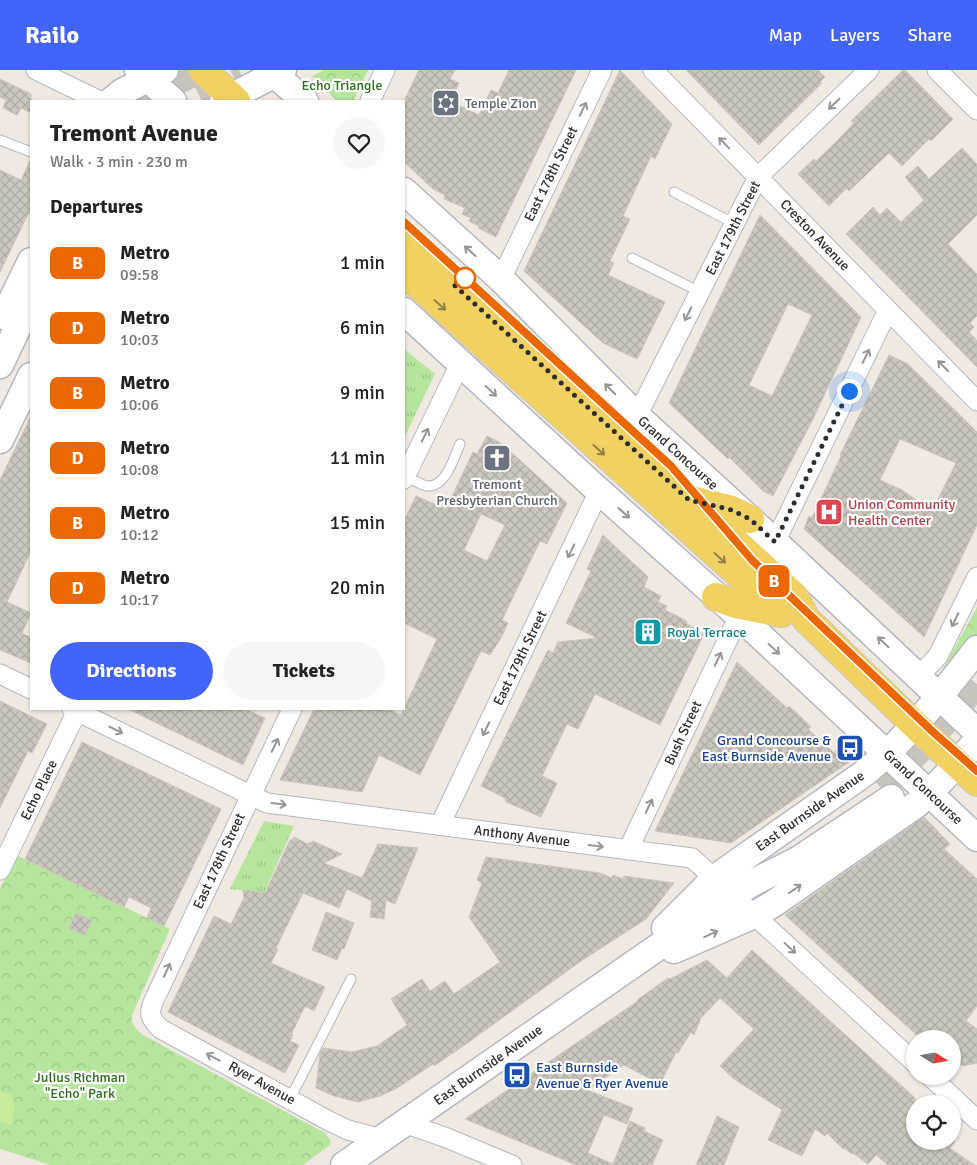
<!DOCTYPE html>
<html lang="en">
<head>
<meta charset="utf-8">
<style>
  body { margin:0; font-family:Signika,sans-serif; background:#f6f6f6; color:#222; height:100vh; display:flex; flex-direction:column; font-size:19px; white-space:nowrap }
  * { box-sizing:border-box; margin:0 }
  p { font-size:16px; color:#767676 }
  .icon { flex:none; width:28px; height:28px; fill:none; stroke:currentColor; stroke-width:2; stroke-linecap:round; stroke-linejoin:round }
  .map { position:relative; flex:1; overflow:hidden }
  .drawer { position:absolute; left:30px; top:30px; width:375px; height:610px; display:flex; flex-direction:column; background:#fff; border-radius:0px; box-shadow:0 1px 4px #0004 }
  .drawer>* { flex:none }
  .badge { padding:0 10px; border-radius:8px; font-size:18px; line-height:32px }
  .needle { width:32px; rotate:101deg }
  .tools { position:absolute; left:906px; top:960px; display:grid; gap:10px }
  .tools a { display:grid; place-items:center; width:55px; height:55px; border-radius:50%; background:#fff; box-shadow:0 1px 4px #0004; font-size:25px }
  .you { position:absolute; width:25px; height:25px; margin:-12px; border:4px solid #fff; border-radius:50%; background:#1a73e8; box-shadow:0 0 0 8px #1a73e833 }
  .map>.badge { position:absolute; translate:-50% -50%; box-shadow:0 0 0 2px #fff }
  h2 { padding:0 20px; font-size:19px; line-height:45px }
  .round { display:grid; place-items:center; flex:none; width:52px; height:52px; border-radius:26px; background:#f6f6f6 }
  .summary { display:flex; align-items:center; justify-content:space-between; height:85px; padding:0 20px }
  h1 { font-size:24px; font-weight:800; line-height:38px }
  .button { display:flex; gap:10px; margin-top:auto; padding:10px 20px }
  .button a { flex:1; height:58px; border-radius:30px; background:#4264fb; color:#fff; font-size:20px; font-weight:800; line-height:58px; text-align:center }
  .button a+a { background:#f6f6f6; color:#222 }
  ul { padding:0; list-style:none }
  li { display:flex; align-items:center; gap:15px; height:65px; padding:0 20px }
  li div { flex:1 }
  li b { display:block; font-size:19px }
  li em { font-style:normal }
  li .badge { min-width:55px; font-weight:700; text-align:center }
  header { display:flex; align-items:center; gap:30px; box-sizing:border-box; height:70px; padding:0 25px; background:#4264fb; color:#fff }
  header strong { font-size:24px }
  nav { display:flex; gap:28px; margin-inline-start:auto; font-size:18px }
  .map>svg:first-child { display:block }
  .grass { fill:url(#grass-tufts) }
  .park { fill:url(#park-crowns) }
  .pitch { fill:#c9ec9a }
  .building { fill:url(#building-cross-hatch); stroke:#cbc5ba; fill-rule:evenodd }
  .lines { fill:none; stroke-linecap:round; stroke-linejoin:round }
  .secondary-tunnel { stroke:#c8c4bd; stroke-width:26; stroke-dasharray:26 13; stroke-linecap:butt }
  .lane-casing { stroke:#b4b7c1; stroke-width:11 }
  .street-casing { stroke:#b4b7c1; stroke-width:21 }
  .secondary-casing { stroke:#b4b7c1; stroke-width:29 }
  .primary-casing { stroke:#c9c9c9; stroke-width:30 }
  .lane { stroke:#fff; stroke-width:9 }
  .street { stroke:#fff; stroke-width:19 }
  .secondary { stroke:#fff; stroke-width:26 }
  .primary { stroke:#f2d163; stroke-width:28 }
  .oneway { stroke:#969696 }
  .oneway2 { stroke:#908048 }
  .line-casing { stroke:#fff; stroke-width:11 }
  .line { stroke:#eb6800; stroke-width:8 }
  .walk { stroke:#2e2e2e; stroke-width:5; stroke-dasharray:0 9 }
  .stop-dot { fill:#fff; stroke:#eb6800; stroke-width:2.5 }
  .labels { text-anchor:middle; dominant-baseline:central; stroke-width:4.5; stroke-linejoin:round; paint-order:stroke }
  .park-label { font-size:14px; fill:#2c6e1b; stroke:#fff }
  .worship-label { font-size:14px; fill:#5b616d; stroke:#fff; text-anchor:start }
  .street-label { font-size:14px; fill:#2e2e2e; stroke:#fff }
  .health-label { font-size:14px; fill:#be3a42; stroke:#fff; text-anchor:start }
  .culture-label { font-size:14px; fill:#0d838f; stroke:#fff; text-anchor:start }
  .transit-label { font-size:14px; fill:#164399; stroke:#fff; text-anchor:end }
</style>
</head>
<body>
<header>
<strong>Railo</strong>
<nav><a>Map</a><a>Layers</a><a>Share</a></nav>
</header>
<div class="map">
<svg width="977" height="1095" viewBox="0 0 977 1095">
  <defs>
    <pattern id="grass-tufts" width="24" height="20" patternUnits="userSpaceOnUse" patternTransform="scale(1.25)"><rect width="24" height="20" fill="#b6e59e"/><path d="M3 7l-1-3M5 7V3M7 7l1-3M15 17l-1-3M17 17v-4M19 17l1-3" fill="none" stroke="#9dc588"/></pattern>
    <pattern id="park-crowns" width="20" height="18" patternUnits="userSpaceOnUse" patternTransform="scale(1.25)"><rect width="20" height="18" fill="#b6e59e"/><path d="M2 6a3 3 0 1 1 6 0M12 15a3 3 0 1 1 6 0" fill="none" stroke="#9dc588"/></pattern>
    <pattern id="building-cross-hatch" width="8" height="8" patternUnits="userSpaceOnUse" patternTransform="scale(1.25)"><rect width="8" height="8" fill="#cbc7bf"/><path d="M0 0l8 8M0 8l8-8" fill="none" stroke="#afaba4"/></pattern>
  </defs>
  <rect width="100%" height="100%" fill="#efe9e1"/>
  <path class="grass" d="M404,279L435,304L404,368Z
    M264,751L294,756L264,823L230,819Z"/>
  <path class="park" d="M324,0H368L353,31H337L312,6Z
    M977,537V565L946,605L942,601Z
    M16,785L170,859L132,945C131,955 135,957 141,964L325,1063L331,1071L330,1075L303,1095H51L0,1079V819Z"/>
  <path class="pitch" d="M0,1021L11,1024L15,1038L11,1055L0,1052Z"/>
  <path class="building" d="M419,0H455L450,9L459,13L450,31L479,45L491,20L498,23L509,0H576L496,167L478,158L479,156L469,151L471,148L462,144L465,138L444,129L445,125L433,119L404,92V31Z
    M620,0L672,54L655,89L651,86L623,146L630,149L610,191L614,193L608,205L665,232L637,289L603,273L524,201Z
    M686,0H818L825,7L820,12L822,13L759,75Z
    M903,0H905L953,49L931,71L929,69L902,96L889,83L849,121L847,118L829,136L798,104L814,89L816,91L836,72L854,53L851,51Z
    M0,9L31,24V43L21,38L17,45L3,38L6,30L0,27Z
    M962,78L977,94V145L948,174L977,204V246L970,253L974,257L969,262L977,271V297L846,164L873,137L880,145L887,138L901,152L924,130L905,107L918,96L929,109Z
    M31,89V138L0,202V100L21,110Z
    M760,145L861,247L813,349L773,426L763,421L729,387L728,389L669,333ZM788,234L812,245L772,326L749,315Z
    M889,285L908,294L977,362V455L924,567L804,459L809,446L812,448L841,386L840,385ZM900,369L956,393L932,441L902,420L880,410Z
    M31,346V481L7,532L31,543L22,563L31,568V593L0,580V410Z
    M487,366L501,373L567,433L547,474L540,471L502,550L508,553L501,568L490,585L481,581L420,705L379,685L362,722L280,710L314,639H388L401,645L437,569L404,553V451L416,426L446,439L473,382L477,384ZM481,444L505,455L487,491L464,480Z
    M603,465L648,507L644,517L661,526L658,532L667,536L665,540L687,551L686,553L704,564L660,655L595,624L578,659L567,654L542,706L557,713L541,747L506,732L505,728L481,716L548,580L553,583L558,572L597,568L566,553L591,501L587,499Z
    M737,592L787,638L789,636L798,644L811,657L808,659L834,683L836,680L849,692L731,773L655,761Z
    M0,631L47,654L32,683L28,681L0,738Z
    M128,639H245L265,648L243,695Z
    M82,672L221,739L164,856L147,848L151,838L129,827L124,837L25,789Z
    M924,747L950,774L944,779L977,809V936L966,951L977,959V993L963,996L952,988V969H921L785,845Z
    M294,767L308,774L309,772L312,773L313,771L342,784L324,793L362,808L378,774L418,778L395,834L386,830L384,849L370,847L372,831L347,819L339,838L303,823L276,878L278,879L271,893L325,917L314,941L305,936L291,965H293L290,971L299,975L285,1003L168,942L214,846L231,854L244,828L243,820L265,823L290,770H292Z
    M486,787L600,803L612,808L613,805L623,809L624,806L674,813L646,849L581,891L466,974L434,996L433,994L397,1018L380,1026L358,1032L334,1026L316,1018L320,983L323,978L352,982L377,976L407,955L391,929L422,909L430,921L445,911L454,924L500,892L469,847L482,813L477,810Z
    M326,842L354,853L344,879L342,878L337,890L312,880Z
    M76,843L92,851L85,865L69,858Z
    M752,880L915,1028V1071H955L950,1078L974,1095H888L876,1085L868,1094L853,1083L852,1084L844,1078L843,1079L827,1063L825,1066L815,1059L802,1086L768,1070L782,1040L734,1009L720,996L754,959L720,928L701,948L694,965L691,962L678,983L676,982L660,1014L624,995L587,1020L633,1038L627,1054L604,1045L588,1083L613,1094L630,1051L645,1058L644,1061L663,1070L652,1095H576L465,1049L638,931L637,930L668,908L670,909L707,890L727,908Z
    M717,1046L739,1057L724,1095H696Z"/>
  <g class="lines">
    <path class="secondary-tunnel" d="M197,21L239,0
      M138,31L201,0
      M880,717C917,687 947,651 977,614"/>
    <defs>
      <path id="lane" d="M0,70L31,82
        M674,122L735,154
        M632,188L700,222
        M405,406C412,409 421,415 427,416C446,418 454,387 460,374
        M290,1029L351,909"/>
      <path id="street" d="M36,0L100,31
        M653,0L977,331
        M937,0L977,40
        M370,31L385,0
        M501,209L602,0
        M637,346L758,107L869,0
        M404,409L461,292
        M775,472L888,240
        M0,604L31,619
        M919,606L938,586L977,507
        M72,639L267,733L692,788L915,993
        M292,639L155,928C148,943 149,948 161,959L329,1051L348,1060L381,1069
        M440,755L599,421
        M628,780L739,546
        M0,800L78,639
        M930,1006L977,1050
        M404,1053L447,1068L512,1095"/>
      <path id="secondary" d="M138,0L173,31
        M269,0L305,31
        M111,31L122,22L165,0
        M223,31L283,0
        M404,121L501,209L637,346L775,472L977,662
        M404,241L589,412L739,546L977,768
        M4,246L31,191
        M0,295L31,229
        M0,370L31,306
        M665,858L715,808L866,702C909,666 943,623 977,579
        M674,880L754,845L773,834L917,734C939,715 958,693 977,670
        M344,1095L733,825L754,812L796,791L891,728"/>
      <path id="primary" d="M203,0L236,31
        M404,170L794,526L806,549L915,655L977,712
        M404,202L782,543
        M692,430L729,439L750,449
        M716,527L736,534L780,543"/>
    </defs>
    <use href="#lane" class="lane-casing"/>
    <use href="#street" class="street-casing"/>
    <use href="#secondary" class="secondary-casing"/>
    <use href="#primary" class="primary-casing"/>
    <use href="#lane" class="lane"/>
    <use href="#street" class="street"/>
    <use href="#secondary" class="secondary"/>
    <use href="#primary" class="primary"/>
  </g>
  <defs><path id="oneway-shaft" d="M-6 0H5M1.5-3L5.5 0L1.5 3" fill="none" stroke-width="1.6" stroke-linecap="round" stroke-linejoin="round" transform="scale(1.25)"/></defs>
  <g class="oneway">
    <use href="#oneway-shaft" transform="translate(834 34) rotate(136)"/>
    <use href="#oneway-shaft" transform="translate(583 39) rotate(-64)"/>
    <use href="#oneway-shaft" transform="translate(724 73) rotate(-134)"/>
    <use href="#oneway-shaft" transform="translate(470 181) rotate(-138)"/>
    <use href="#oneway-shaft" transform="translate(688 244) rotate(117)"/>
    <use href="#oneway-shaft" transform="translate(866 286) rotate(-64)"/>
    <use href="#oneway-shaft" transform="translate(943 296) rotate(-135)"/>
    <use href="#oneway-shaft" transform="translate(610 319) rotate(-135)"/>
    <use href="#oneway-shaft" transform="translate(491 321) rotate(43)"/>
    <use href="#oneway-shaft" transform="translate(425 365) rotate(-64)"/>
    <use href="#oneway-shaft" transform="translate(624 443) rotate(42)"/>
    <use href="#oneway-shaft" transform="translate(571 481) rotate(116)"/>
    <use href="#oneway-shaft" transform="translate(955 550) rotate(116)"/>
    <use href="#oneway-shaft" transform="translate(883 572) rotate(-137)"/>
    <use href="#oneway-shaft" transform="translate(774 579) rotate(43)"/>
    <use href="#oneway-shaft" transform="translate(718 589) rotate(-65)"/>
    <use href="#oneway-shaft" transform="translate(486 659) rotate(116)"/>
    <use href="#oneway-shaft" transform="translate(116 660) rotate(26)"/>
    <use href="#oneway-shaft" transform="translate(275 675) rotate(-64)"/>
    <use href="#oneway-shaft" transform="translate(279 734) rotate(7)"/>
    <use href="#oneway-shaft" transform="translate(649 736) rotate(-65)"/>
    <use href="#oneway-shaft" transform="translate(596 776) rotate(7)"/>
    <use href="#oneway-shaft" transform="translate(795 819) rotate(-35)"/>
    <use href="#oneway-shaft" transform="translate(711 864) rotate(-24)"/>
    <use href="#oneway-shaft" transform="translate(790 878) rotate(43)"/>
    <use href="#oneway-shaft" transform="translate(167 900) rotate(-65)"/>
    <use href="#oneway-shaft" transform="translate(213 987) rotate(-152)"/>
  </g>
  <g class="oneway2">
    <use href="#oneway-shaft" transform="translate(440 235) rotate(42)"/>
    <use href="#oneway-shaft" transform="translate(599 380) rotate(42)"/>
    <use href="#oneway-shaft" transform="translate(720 488) rotate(42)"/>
  </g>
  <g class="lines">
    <defs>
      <path id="line" d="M404,152L671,396L752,490L932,661L977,701"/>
    </defs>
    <use href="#line" class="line-casing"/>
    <use href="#line" class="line"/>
    <path class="walk" d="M465,208L452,213L689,430L729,439L750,449L775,472L849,321"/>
  </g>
  <defs>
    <symbol id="synagogue-square" viewBox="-11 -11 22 22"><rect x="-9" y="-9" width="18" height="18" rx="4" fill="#6b7280" stroke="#fff"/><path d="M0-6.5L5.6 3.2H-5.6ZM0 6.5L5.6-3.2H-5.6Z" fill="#fff"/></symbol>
    <symbol id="church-square" viewBox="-11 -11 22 22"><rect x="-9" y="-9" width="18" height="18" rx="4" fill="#6b7280" stroke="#fff"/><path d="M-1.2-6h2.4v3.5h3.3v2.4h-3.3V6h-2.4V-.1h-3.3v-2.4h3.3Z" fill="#fff"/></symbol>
    <symbol id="hospital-square" viewBox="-11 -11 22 22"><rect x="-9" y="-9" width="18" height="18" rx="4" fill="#e0444e" stroke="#fff"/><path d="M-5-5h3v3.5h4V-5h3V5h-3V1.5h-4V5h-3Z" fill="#fff"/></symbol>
    <symbol id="building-square" viewBox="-11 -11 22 22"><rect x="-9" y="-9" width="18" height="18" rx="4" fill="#0f9aa8" stroke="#fff"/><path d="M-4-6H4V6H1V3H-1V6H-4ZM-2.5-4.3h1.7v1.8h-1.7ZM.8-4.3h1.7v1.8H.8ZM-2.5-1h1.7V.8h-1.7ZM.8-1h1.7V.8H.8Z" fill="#fff"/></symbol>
    <symbol id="bus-square" viewBox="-11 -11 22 22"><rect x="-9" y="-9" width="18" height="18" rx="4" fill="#1a4fb4" stroke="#fff"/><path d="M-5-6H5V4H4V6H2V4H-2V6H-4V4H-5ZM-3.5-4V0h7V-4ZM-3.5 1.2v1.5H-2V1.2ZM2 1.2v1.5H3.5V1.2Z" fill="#fff"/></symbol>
  </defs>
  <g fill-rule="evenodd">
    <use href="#synagogue-square" x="430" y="17" width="32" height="32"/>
    <use href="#church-square" x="481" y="372" width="32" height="32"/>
    <use href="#hospital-square" x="813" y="426" width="32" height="32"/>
    <use href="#building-square" x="632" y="546" width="32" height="32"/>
    <use href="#bus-square" x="834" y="662" width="32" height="32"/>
    <use href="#bus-square" x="501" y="989" width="32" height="32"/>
  </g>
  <circle class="stop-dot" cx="465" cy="208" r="10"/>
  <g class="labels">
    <g class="park-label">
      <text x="342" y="15">Echo Triangle</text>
      <text x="80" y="1007">Julius Richman<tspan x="80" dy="16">"Echo" Park</tspan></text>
    </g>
    <g class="worship-label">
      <text x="465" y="33">Temple Zion</text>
      <text x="497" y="414" text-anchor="middle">Tremont<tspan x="497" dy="16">Presbyterian Church</tspan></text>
    </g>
    <g class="street-label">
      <text transform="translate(551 104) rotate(-64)">East 178th Street</text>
      <text transform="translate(733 158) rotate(-63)">East 179th Street</text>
      <text transform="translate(815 165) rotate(46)">Creston Avenue</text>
      <text transform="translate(678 383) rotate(42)">Grand Concourse</text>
      <text transform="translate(520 588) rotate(-64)">East 179th Street</text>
      <text transform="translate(683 663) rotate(-65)">Bush Street</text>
      <text transform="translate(923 717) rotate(43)">Grand Concourse</text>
      <text transform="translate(39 720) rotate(-64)">Echo Place</text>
      <text transform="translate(810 741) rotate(-35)">East Burnside Avenue</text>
      <text transform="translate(522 766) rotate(7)">Anthony Avenue</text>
      <text transform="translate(219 791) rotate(-65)">East 178th Street</text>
      <text transform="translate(488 995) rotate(-35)">East Burnside Avenue</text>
      <text transform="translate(262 1013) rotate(29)">Ryer Avenue</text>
    </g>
    <g class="health-label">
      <text x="848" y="434">Union Community<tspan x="848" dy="16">Health Center</tspan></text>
    </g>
    <g class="culture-label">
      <text x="667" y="562">Royal Terrace</text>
    </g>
    <g class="transit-label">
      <text x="831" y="670">Grand Concourse &amp;<tspan x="831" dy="16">East Burnside Avenue</tspan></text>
      <text x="536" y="997" text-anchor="start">East Burnside<tspan x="536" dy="16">Avenue &amp; Ryer Avenue</tspan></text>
    </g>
  </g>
</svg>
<div class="tools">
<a><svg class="needle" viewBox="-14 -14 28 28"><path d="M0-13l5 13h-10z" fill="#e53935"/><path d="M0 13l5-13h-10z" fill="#767676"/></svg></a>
<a><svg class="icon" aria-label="locate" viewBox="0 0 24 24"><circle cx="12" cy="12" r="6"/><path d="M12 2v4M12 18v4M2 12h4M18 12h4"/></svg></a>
</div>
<div class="you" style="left:849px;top:321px"></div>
<b class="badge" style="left:774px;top:511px;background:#eb6800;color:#fff">B</b>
<section class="drawer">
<div class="summary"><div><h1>Tremont Avenue</h1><p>Walk · 3 min · 230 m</p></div><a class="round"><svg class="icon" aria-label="heart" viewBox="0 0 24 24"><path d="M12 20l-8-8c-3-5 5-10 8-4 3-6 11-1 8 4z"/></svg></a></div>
<h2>Departures</h2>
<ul>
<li><span class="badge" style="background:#eb6800;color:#fff">B</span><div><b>Metro</b><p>09:58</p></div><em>1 min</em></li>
<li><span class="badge" style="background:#eb6800;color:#fff">D</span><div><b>Metro</b><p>10:03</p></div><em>6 min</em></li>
<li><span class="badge" style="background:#eb6800;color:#fff">B</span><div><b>Metro</b><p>10:06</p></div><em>9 min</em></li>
<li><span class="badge" style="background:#eb6800;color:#fff">D</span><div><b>Metro</b><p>10:08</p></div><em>11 min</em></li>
<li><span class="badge" style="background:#eb6800;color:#fff">B</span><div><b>Metro</b><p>10:12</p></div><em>15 min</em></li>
<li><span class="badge" style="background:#eb6800;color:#fff">D</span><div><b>Metro</b><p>10:17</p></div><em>20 min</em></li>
</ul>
<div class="button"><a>Directions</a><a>Tickets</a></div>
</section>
</div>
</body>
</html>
